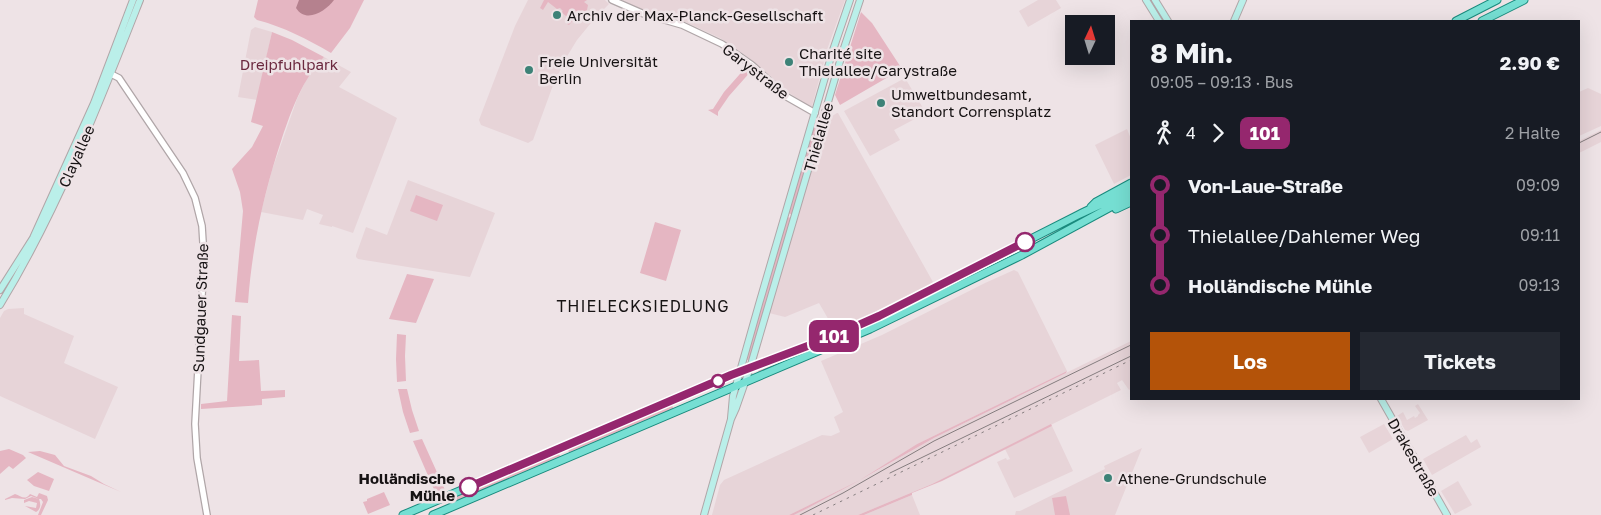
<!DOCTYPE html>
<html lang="de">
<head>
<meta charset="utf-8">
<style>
  body { margin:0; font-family:"Golos Text",sans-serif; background:#242831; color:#f1f3f6; height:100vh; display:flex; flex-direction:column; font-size:19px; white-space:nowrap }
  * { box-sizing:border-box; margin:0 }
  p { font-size:16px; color:#9ea1a6 }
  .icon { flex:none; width:28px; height:28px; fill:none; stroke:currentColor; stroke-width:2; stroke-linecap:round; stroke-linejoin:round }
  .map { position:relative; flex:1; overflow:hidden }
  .sheet { position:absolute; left:1130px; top:20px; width:450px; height:380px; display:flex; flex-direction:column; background:#171b24; border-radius:0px; box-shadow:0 5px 20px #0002 }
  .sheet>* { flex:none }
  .badge { padding:0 10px; border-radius:8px; font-size:18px; line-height:32px }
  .needle { width:32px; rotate:4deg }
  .tools { position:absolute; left:1065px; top:15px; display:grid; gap:10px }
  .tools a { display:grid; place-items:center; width:50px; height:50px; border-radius:0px; background:#171b24; box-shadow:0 5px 20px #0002; font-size:25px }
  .map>.badge { position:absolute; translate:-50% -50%; box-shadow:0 0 0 2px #fff }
  .legs { display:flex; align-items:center; gap:8px; height:55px; padding:0 20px; font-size:16px }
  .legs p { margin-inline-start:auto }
  .overview { display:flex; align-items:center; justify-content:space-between; height:85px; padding:0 20px }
  h1 { font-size:28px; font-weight:700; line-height:38px }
  .action { display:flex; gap:10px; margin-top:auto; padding:10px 20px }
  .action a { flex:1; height:58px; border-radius:0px; background:#b45309; color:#fff; font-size:20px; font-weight:700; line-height:58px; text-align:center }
  .action a+a { background:#242831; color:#f1f3f6 }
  ul { padding:0 20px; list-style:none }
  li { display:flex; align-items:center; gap:18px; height:50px; font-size:19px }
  li i { display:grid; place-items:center; width:8px; height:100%; margin:0 6px; background:currentColor }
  li i::after { content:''; width:12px; height:12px; margin:-6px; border:4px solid; border-radius:50%; background:#171b24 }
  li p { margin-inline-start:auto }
  li:first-child i { background:linear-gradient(#0000 50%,currentColor 0) }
  li:last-child i { background:linear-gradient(currentColor 50%,#0000 0) }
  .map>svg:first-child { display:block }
  .built { fill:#e7d4d8 }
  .green { fill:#e5b6c2 }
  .water { fill:#b5818e }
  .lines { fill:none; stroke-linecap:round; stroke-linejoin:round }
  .tertiary-casing { stroke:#b0a6a8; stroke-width:8 }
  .secondary-casing { stroke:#b0a6a8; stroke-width:8 }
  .primary-casing { stroke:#198a7d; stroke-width:9 }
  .tertiary { stroke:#fff; stroke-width:5.5 }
  .secondary { stroke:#baefe9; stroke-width:6 }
  .primary { stroke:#76dfd3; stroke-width:7 }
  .tram { stroke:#857d7f; stroke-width:1 }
  .rail { stroke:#857d7f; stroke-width:1; stroke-dasharray:2.5 5; stroke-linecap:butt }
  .line-1-casing { stroke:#fff; stroke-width:11 }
  .line-1 { stroke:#95276e; stroke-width:8 }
  .poi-dot { fill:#3d8277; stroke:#eee3e6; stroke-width:2 }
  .stop-1-dot { fill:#fff; stroke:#95276e; stroke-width:2.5 }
  .labels { text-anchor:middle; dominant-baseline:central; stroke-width:5; stroke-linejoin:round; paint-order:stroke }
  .poi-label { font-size:15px; fill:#171314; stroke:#eee3e6; text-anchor:start }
  .park-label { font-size:15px; fill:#6b293f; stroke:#eee3e6 }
  .street-label { font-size:15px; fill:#171314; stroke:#eee3e6 }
  .stop-label { font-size:15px; font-weight:bold; fill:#171314; stroke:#eee3e6; text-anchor:end }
  .neighbourhood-label { font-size:16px; letter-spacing:1px; fill:#171314; stroke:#eee3e6 }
</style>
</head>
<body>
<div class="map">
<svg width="1601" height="515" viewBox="0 0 1601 515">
  <rect width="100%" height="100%" fill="#eee3e6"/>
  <path class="built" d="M528,0H605L609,4L595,18L577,40L566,58L552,88L533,140L528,143L481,125L479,120L515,26Z
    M623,0H845L828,47L812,106L810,107L788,92L750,59L720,38L681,20L646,11L623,2Z
    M1038,0H1056L1061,8L1028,27L1019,11Z
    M255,27L272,32L257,100L238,97L251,30Z
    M324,57L351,72L339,87L397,118L353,233L332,226V227L319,224L323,215L307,209L303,220L261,212L272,170L297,99L307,78Z
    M905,78L926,113L894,130L900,140L870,156L844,111Z
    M1588,88L1601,94V126L1579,136V92Z
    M837,113H838L933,282L930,284V286L907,298L834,329L819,303L785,317L769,313L826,120Z
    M1127,129L1131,139V175L1114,184L1095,145Z
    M1601,130V142L1579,153V141Z
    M408,180L495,213L470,277L358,259L356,257V255L366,227L387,235Z
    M1014,270L1018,272L1067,371L917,444L864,478L934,438L1131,341V389L1129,390L1122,380L1117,383L1121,390L932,484L858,515H794L854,483L789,515H712L720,485L724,480L822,435L831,436L840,432L834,417L843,412L821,361L882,335L985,283Z
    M24,308V314L74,336L64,363L118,387L95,439L0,396V318L4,311L8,309Z
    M1418,404L1428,420L1408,431L1405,430L1397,416L1403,412L1407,420L1414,416L1415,418L1418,416V415L1420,413L1415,406Z
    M1384,424L1393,439L1369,453L1360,437Z
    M1052,426L1073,471L1014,498L997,462L1006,458L1007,460L1010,459L1005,449Z
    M1466,435L1471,443L1477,439L1481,447L1432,475L1423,459Z
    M1142,448L1115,515H1015L1016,511H1020L1105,469L1104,466Z
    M1458,481L1472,505L1455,514L1441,491Z
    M912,495L920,515H864Z"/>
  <path class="green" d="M258,0H364L350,28L331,53C307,39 284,27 257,20L254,17Z
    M544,0H587L584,2L588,5L587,10L579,21L575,18L569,25L567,24L571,20L561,12L563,11L560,8L557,9L548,2L543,10L540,8Z
    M861,12L872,23L902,69L840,105L835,95Z
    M272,32L292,40L324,57C302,80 292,109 282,138C264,192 252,246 248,303L235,302L243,211L240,192L232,169L252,147L263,126L251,122Z
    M747,66L752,70L729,96L718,112V116L708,110L713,109L724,92Z
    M817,126L818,127L793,215L788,213L812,129Z
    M416,195L443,205L437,221L410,211Z
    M787,217L792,218L752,358L745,361Z
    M655,222L681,230L666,281L640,273Z
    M407,274L434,279L416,323L389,319Z
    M900,310H901L878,323L757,375L759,368Z
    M232,315L241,316L239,361L259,360L261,391L285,390V397L262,399V405L201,409V404L227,401Z
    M397,334L406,335L405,356L406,381L397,382L396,359Z
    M1067,371L1066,373L934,438L860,480L808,508L794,515H789L860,480L917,444Z
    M398,389H407L412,410L419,431L410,433L403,412Z
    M671,403L674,410L570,455L567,447Z
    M1051,424L1052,426L942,481L912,493V495L864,515H858L932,484Z
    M422,439L445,490L436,494L413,441Z
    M9,449L23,455L26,458L13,469L9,466L0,474V451Z
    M40,451L55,455L64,466L91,476L104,484L121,492L28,452Z
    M558,452L561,458L450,506L447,499Z
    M38,472L54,479L49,491L34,486L27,480Z
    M384,492L390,505L368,514L363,502L367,501V499Z
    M39,493L47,496L48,500L41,515H38L43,502L41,499H39C41,504 41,509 36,512L25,506L36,508L37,503L29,501L24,503V500L32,497L39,499L31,496L25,499L12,498L5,500V499L15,494C21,496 25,501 30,494L37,497Z
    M1066,496L1070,515H1055L1052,498Z"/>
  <path class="water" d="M299,0H334C326,11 306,24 296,8Z"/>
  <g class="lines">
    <defs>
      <path id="tertiary" d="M612,0L644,14L682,25L722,44L752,65L787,97L815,113
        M107,72L119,78L183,173L195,198L202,226L204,259L195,424L197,458L207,515"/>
      <path id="secondary" d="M1146,0L1159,21
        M1155,0L1168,21
        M1234,21L1243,0
        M0,290L33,238L94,103L133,0
        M0,305C58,210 99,104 140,0
        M1381,399L1447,515
        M731,418L733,396L759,304L833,50L850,0
        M704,515L731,419L736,408L750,368L843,51L860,0"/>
      <path id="primary" d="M1456,21L1497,0
        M1482,21L1524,0
        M1091,207L1096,202L1131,183
        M1116,209L1131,202
        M403,515L731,375L834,336L879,316L1078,215C1096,206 1114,199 1131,190
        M433,515L870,329L1022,255L1131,196"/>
    </defs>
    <use href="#tertiary" class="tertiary-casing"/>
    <use href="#secondary" class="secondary-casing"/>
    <use href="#primary" class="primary-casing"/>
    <use href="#tertiary" class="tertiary"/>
    <use href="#secondary" class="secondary"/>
    <use href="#primary" class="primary"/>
    <path class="tram" d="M1579,143L1601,132
      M890,473L1131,356
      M800,515L843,493L934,441L1131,345"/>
    <path class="rail" d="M813,515L1131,360"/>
  </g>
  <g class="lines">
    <defs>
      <path id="line-1" d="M469,487L731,375L834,336L879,316L1025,242"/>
    </defs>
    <use href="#line-1" class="line-1-casing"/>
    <use href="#line-1" class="line-1"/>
  </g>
  <g class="poi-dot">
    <circle cx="557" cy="15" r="5"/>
    <circle cx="789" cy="62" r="5"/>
    <circle cx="529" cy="70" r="5"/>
    <circle cx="881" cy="103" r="5"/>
    <circle cx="1108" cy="478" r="5"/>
  </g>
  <g class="stop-1-dot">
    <circle cx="1025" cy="242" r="9"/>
    <circle cx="718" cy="381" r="6"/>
    <circle cx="469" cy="487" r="9"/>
  </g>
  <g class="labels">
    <g class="poi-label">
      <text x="567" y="15">Archiv der Max-Planck-Gesellschaft</text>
      <text x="799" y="53">Charité site<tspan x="799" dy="17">Thielallee/Garystraße</tspan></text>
      <text x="539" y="61">Freie Universität<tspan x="539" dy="17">Berlin</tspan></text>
      <text x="891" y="94">Umweltbundesamt,<tspan x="891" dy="17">Standort Corrensplatz</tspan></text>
      <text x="1118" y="478">Athene-Grundschule</text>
    </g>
    <g class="park-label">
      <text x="289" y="64">Dreipfuhlpark</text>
    </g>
    <g class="street-label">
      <text transform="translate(756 71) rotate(38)">Garystraße</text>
      <text transform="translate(818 137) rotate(-74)">Thielallee</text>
      <text transform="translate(76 156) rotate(-66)">Clayallee</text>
      <text transform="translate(200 308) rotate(-88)">Sundgauer Straße</text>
      <text transform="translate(1414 457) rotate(60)">Drakestraße</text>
    </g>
    <g class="stop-label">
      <text x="455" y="478">Holländische<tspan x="455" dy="17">Mühle</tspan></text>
    </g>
    <g class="neighbourhood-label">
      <text x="643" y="306">THIELECKSIEDLUNG</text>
    </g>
  </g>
</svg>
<div class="tools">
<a><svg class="needle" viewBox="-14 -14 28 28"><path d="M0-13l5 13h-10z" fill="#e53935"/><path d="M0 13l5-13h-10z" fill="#9ea1a6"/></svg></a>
</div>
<b class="badge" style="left:834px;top:336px;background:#95276e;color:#fff">101</b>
<section class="sheet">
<div class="overview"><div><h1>8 Min.</h1><p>09:05 – 09:13 · Bus</p></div><b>2.90 €</b></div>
<div class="legs"><svg class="icon" aria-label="walk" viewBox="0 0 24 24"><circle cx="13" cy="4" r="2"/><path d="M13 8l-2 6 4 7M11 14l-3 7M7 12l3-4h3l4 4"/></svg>4<svg class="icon" aria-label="forward" viewBox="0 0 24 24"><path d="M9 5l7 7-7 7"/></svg><b class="badge" style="background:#95276e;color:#fff">101</b><p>2 Halte</p></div>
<ul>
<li><i style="color:#95276e"></i><b>Von-Laue-Straße</b><p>09:09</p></li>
<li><i style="color:#95276e"></i><span>Thielallee/Dahlemer Weg</span><p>09:11</p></li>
<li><i style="color:#95276e"></i><b>Holländische Mühle</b><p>09:13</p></li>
</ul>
<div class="action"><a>Los</a><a>Tickets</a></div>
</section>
</div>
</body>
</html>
